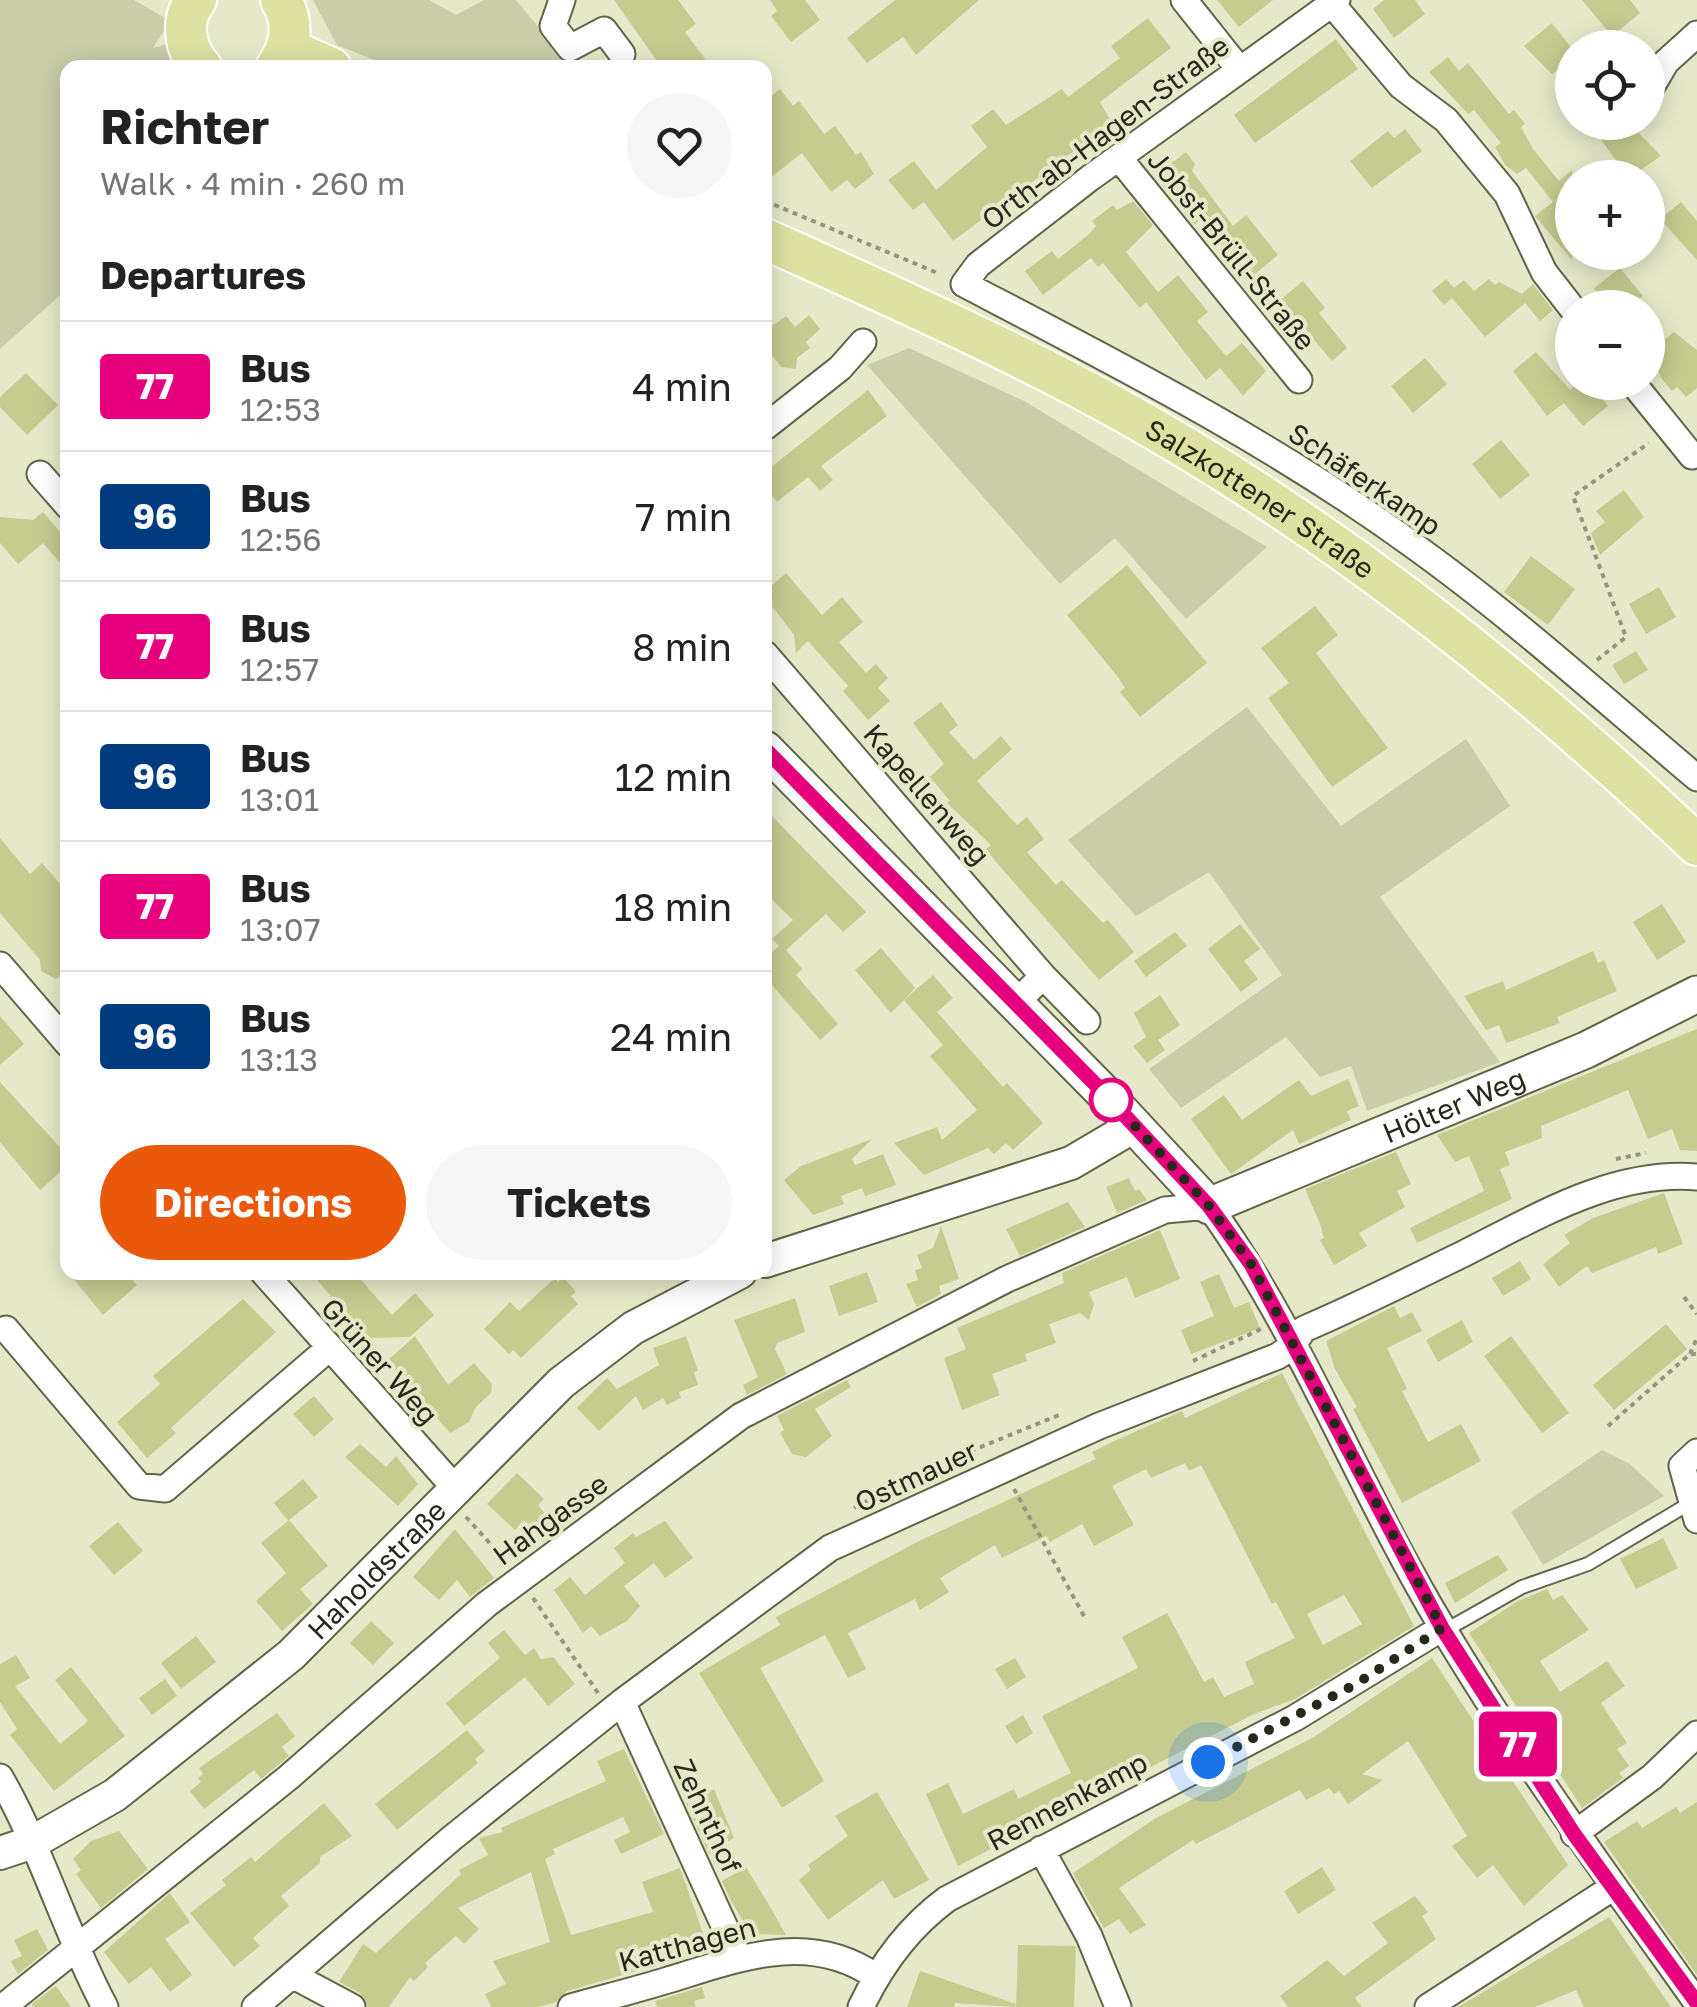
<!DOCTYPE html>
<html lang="en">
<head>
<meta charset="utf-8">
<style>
  body { margin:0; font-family:"Golos Text",sans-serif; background:#f6f6f6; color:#222; height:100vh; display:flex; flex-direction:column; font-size:38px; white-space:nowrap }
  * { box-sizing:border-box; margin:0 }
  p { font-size:32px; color:#767676 }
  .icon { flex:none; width:55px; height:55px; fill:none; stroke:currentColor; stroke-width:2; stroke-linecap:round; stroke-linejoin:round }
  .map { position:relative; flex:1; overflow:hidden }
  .sheet { position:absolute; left:60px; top:60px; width:712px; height:1220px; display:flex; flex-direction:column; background:#fff; border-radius:20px; box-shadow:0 5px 25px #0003 }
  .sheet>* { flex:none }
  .badge { padding:0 20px; border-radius:8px; font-size:35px; line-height:65px }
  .controls { position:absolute; left:1555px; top:30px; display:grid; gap:20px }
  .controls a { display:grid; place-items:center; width:110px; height:110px; border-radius:50%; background:#fff; box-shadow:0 5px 25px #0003; font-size:50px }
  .you { position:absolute; width:50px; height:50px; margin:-25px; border:8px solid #fff; border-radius:50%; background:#1a73e8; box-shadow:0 0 0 15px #1a73e833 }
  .map>.badge { position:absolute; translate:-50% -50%; box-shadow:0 0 0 5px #fff }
  h2 { padding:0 40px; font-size:38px; line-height:90px }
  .round { display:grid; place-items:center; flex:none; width:105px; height:105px; border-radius:52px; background:#f6f6f6 }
  .summary { display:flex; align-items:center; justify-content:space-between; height:170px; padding:0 40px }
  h1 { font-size:48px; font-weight:700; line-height:75px }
  .cta { display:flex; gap:20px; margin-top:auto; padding:20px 40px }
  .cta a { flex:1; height:115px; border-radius:60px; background:#ea580c; color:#fff; font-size:40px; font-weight:700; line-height:115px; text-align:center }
  .cta a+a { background:#f6f6f6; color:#222 }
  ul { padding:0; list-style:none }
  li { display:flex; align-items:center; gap:30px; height:130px; padding:0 40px; border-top:2px solid #e0e0e0 }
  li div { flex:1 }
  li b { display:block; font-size:38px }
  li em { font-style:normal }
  li .badge { min-width:110px; font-weight:700; text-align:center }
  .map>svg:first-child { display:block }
  .green { fill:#cacda9 }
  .building { fill:#c6cb90; fill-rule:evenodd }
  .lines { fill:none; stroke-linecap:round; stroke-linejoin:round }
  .service-casing { stroke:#626448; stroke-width:16 }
  .minor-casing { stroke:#626448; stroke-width:29 }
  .tertiary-casing { stroke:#626448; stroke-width:36 }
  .secondary-casing { stroke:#626448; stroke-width:39 }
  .primary-casing { stroke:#fff; stroke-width:44 }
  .path { stroke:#93957e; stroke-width:4; stroke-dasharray:5 5; stroke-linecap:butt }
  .service { stroke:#fff; stroke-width:12 }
  .minor { stroke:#fff; stroke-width:25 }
  .tertiary { stroke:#fff; stroke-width:32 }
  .secondary { stroke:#fff; stroke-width:35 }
  .primary { stroke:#dde1a1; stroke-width:40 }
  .line-casing { stroke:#fff; stroke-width:22 }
  .line { stroke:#e6007e; stroke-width:15 }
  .walk { stroke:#27281c; stroke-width:10; stroke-dasharray:0 18 }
  .stop-dot { fill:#fff; stroke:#e6007e; stroke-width:5 }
  .labels { text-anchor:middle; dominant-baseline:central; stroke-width:8; stroke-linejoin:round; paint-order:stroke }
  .street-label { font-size:28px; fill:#27281c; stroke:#e6e9c9 }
</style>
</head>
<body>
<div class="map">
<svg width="1697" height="2007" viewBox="0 0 1697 2007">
  <rect width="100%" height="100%" fill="#e6e9c9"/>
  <path class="green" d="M0,0H134L170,21L153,48L181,40L189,67L68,68L67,289L0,349Z
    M313,0H429L456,15L484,0H516L571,67H392L337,45Z
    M909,348L1024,401L1267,547L1186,619L1115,538L1060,584L867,365Z
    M1247,707L1341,826L1466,739L1510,806L1380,897L1500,1062L1367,1111L1351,1066L1320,1077L1286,1037L1181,1108L1149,1069L1282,975L1209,872L1136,916L1068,840Z
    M1602,1450L1630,1464L1664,1496L1543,1565L1511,1512Z"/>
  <path class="building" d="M614,0H678L696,24L685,32L712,68H662Z
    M770,0H805L820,20L791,42L771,16L777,11Z
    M895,0H979L916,55L903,37L867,63L847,38Z
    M1217,0H1273L1239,27Z
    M1384,0H1415L1425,14L1394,38L1373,9Z
    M1582,0H1630L1640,13L1612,36Z
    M1148,18L1171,48L1100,102L1112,123L953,241L924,202L913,210L888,180L914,161L936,190L987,147L971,126L993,109L1006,125L1062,89L1068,97L1120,58L1111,46Z
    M1552,23L1572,49L1566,55L1570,60L1552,74L1524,46Z
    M1336,39L1358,69L1255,143L1234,115Z
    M1448,57L1459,71L1468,63L1509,114L1514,110L1525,124L1521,127L1533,149L1559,181L1572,170V260L1535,216L1553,202L1526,168L1517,174L1505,165L1495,147L1501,143L1474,110L1468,114L1429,72Z
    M780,89L793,106L799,101L824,134L835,126L856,155L861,152L874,174L855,189L847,180L831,192L802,153L765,182V101Z
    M1588,122H1628L1661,156L1629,178Z
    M1405,129L1422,151L1372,188L1350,161L1388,131L1394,138Z
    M1186,152L1195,164L1192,171L1233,226L1246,215L1278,255L1249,279L1200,220L1195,224L1159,181L1157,174Z
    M1133,201L1153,225L1126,252L1158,292L1178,275L1208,312L1197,321L1226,356L1242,343L1266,371L1243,396L1220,368L1206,380L1146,302L1140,308L1103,263L1098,267L1091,258L1043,295L1025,271L1052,251L1058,259L1088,235L1096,226L1092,221L1113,205L1117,210Z
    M1681,202L1697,221V260L1660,219Z
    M1620,268L1643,296L1629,308H1609L1594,288Z
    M1446,279L1454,288L1464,280L1474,291L1489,279L1495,285L1499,282L1522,294L1533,284L1553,310L1540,321L1525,303L1485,337L1452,298L1444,305L1432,291Z
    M1303,281L1325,308L1319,313L1347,348L1332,361L1280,300Z
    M809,315L820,329L806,342L810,348L797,358L796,369L781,367L765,346V331L786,316L795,327Z
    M1674,332L1697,350V388L1686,397L1677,387L1672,391L1662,379L1649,352Z
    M1536,352L1570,390L1579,382L1598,385V392L1608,406L1583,426L1564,403L1547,416L1513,371Z
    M1425,358L1447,384L1413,413L1391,386Z
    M26,373L58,405L27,435L0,407V397Z
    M868,390L887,416L821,466L833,480L820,491L808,477L777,502L765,487V472Z
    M1501,440L1530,475L1500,499L1472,464Z
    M1624,490L1644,517L1600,555L1591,533L1605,522L1596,511Z
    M43,512L68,541V572L43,543L18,564L0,543V517L33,520Z
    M1531,556L1575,589L1548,625L1504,592Z
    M1127,565L1207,663L1140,717L1120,692L1125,688L1118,677L1067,615Z
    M786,573L822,615L842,597L863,622L839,642L866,673L876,664L888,678L878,688L890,701L868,720L843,691L848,686L808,641L796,653L794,635L766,598L773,592L769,588Z
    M1659,587L1676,617L1646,634L1629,604Z
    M1315,606L1338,635L1316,653L1388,748L1332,787L1268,698L1289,683L1261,648Z
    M1636,651L1648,670L1624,684L1612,665Z
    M941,702L958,725L949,732L974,760L1001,736L1012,749L977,781L1017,825L1027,817L1044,839L1027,852L1056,885L1062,880L1103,923L1108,920L1134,952L1099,980L997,863L986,849L991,845L947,803L950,801L930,777L944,764L913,723Z
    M765,809L866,912L843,932L826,914L786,950L802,969L796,975L838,1024L820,1040L765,977V958L779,946L772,939L793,920L765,893Z
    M0,838L30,874L42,863L68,893V970L56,979L41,971L40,960L0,913Z
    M1662,904L1686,942L1657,960L1633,922Z
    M1240,924L1260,949L1244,961L1258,979L1241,992L1208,949Z
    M1175,932L1187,946L1146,977L1134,961Z
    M881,948L915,988L904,1000L933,975L953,998L937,1012L1003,1087L1007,1083L1043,1123L1013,1150L1006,1143L994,1154L988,1148L924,1175L894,1143L937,1127L942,1140L977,1110L930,1056L943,1045L904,1000L891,1013L855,970Z
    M1593,951L1598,963L1604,960L1617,991L1557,1017L1560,1023L1512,1041L1506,1043L1499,1025L1486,1030L1464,996L1503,981L1506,990Z
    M1160,995L1180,1025L1158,1040L1165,1050L1147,1063L1133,1046L1146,1037L1134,1013Z
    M0,1016L24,1044L0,1065Z
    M1697,1029V1151L1680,1150L1672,1129L1648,1139L1628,1090L1541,1126L1542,1138L1505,1152L1510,1165L1500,1169L1512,1199L1417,1243L1410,1228L1484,1191L1469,1156L1455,1162L1437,1135Z
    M1348,1079L1359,1106L1347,1111L1351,1120L1299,1144L1293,1130L1231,1174L1191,1119L1224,1095L1242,1120L1299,1080L1311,1096Z
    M0,1082L68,1156V1165L40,1190L0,1142Z
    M872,1139L852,1159L855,1165L883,1154L896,1185L865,1196L862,1188L841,1196L844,1204L813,1215L784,1180L801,1166Z
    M1396,1152L1411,1184L1397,1191L1405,1207L1359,1233L1367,1246L1334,1265L1320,1240L1324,1238L1320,1224L1305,1189Z
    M1129,1178L1135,1191L1139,1189L1147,1200L1117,1213L1106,1187Z
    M1664,1193L1683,1244L1658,1254L1656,1247L1592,1273L1587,1266L1559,1287L1543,1264L1570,1243L1564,1235L1593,1218Z
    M1068,1202L1085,1227L1020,1256L1006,1229Z
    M941,1226L959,1279L939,1286L941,1294L917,1307L906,1284L918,1280L915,1270L922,1268L917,1255L933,1248Z
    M1160,1230L1180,1279L1135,1298L1127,1277L1089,1292L1094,1304L1089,1320L1080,1313L1049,1324L1056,1343L1025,1354L1027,1361L992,1374L1000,1395L962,1410L944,1358L966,1349L957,1328L1064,1283L1062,1273Z
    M1520,1261L1531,1279L1503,1296L1492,1278Z
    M68,1272H126L137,1285L103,1315Z
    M310,1272H354L392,1315L415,1293L434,1315L410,1337L367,1338Z
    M867,1272L878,1302L839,1316L829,1286Z
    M1219,1274L1234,1308L1249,1302L1260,1328L1191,1354L1181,1330L1214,1316L1200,1282Z
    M563,1277L576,1292L571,1296L578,1304L521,1358L513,1350L509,1354L484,1329L510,1302L519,1311L555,1278L558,1282Z
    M795,1298L805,1332L777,1343L775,1349L787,1374L747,1395L743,1385L758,1377L734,1320Z
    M243,1299L276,1332L171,1428L176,1433L147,1458L117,1422L160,1384L153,1376Z
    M1394,1306L1400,1318L1412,1312L1422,1331L1387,1348L1407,1389L1402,1391L1428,1442L1461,1424L1481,1461L1402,1503L1353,1409L1357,1407L1335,1369L1326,1341Z
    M1462,1320L1473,1342L1438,1362L1426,1340Z
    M1666,1324L1687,1349L1614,1410L1593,1385Z
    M415,1336L448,1385L474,1363L492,1384L491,1393L476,1407L469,1422L450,1433L387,1361Z
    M686,1336L698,1371L694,1372L698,1385L679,1392L681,1398L667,1405L663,1398L643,1410L636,1396L599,1431L577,1408L607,1378L617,1389L659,1365L653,1348Z
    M1511,1336L1569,1413L1542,1433L1484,1356Z
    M1282,1373L1414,1626L1295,1699L1254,1714L958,1866L926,1794L948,1783L963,1814L1014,1789L1018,1799L1071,1773L1042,1716L1138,1668L1122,1637L1167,1613L1204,1682L1213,1677L1224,1697L1254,1684L1245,1662L1295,1638L1276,1602L1272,1604L1201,1465L1189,1471L1185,1463L1151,1478L1146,1469L1112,1486L1134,1525L1094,1546L1082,1524L1050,1542L1046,1536L1002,1558L995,1545L940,1578L949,1592L920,1610L915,1599L848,1633L866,1669L848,1678L825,1635L760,1668L824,1781L782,1808L699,1673L780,1625L776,1617L919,1541L1096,1459L1092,1452L1112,1442L1182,1411L1185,1418ZM1344,1595L1362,1624L1323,1645L1307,1614Z
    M847,1380L851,1387L815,1409L832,1436L806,1457L792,1454L780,1433L784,1430L777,1416Z
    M314,1396L334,1419L314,1437L293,1414Z
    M360,1444L386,1467L396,1456L418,1484L398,1506L345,1457Z
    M517,1473L544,1499L538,1505L558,1531L543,1542L524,1520L515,1530L487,1504Z
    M303,1479L318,1497L289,1520L328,1566L300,1589L313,1604L282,1631L256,1601L286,1573L261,1543L288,1521L274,1503Z
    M665,1521L693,1558L665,1578L654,1563L624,1586L640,1606L627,1621L600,1636L591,1626L583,1633L554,1590L570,1577L585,1595L625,1563L614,1548L633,1533L636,1537Z
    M118,1522L143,1551L114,1575L89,1546Z
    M455,1529L494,1578L470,1597L457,1580L439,1600L413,1577Z
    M1663,1538L1678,1568L1636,1589L1620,1559Z
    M1498,1555L1508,1570L1455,1603L1445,1583Z
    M1547,1589L1553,1600L1562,1595L1589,1630L1540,1661L1560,1692L1607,1661L1625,1686L1601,1703L1627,1743L1617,1749L1629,1766L1619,1773L1623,1778L1582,1808L1469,1633L1518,1601Z
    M371,1621L394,1643L373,1665L350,1643Z
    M504,1630L525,1655L534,1648L541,1659L553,1657L575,1684L548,1706L525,1677L464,1726L446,1703L500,1658L488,1643Z
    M196,1636L216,1662L181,1689L161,1663Z
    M16,1655L30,1678L15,1686L60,1744L88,1721L55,1680L71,1667L125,1736L54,1791L10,1735L17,1729L0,1702V1664Z
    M1015,1658L1026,1677L1007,1689L995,1669Z
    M1432,1658L1568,1865L1524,1906L1493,1865L1477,1878L1452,1846L1467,1836L1408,1741L1362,1774L1383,1780L1348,1804L1339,1791L1334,1794L1329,1788L1306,1800L1300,1790L1196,1844L1193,1840L1119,1888L1146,1925L1130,1934L1119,1919L1104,1928L1073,1873L1156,1818L1314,1737Z
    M165,1679L177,1696L152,1715L139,1698Z
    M277,1713L295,1736L282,1747L289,1756L261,1779L254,1770L204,1809L190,1791L201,1782L198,1778L203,1774L199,1768Z
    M1023,1715L1033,1733L1016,1744L1005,1726Z
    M467,1730L485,1751L475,1759L478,1763L397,1830L375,1804Z
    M624,1749L664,1834L621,1854L614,1840L630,1832L623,1817L553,1849L555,1854L545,1859L571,1935L653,1912L642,1882L680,1868L709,1950L567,1991L556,2002L539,2007H491L485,1994L506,1984L493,1961L550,1942L531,1872L458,1908L479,1929L464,1944L456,1936L425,1963L428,1967L414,1981L410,1977L389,2007H368L360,1993L339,1982L363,1944L376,1953L461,1874L459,1870L488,1855L479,1838L503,1832L501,1828L606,1781L597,1761Z
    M714,1789L734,1838L709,1854L686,1803Z
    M877,1792L929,1880L894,1899L883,1880L828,1920L799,1880L811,1870L808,1865L848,1836L835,1816Z
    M1697,1802V1975L1604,1842L1637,1821L1642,1828L1676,1807L1680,1813Z
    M324,1803L352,1836L320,1857V1863L281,1896L289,1906L253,1938L260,1946L234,1967L190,1913L226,1885L222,1880L251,1857L255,1862Z
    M119,1831L148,1869L101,1908L76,1874L81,1870L73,1859L91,1841Z
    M746,1867L769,1905L786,1935L751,1934L731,1901L722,1881Z
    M1322,1867L1336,1890L1298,1914L1284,1891Z
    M170,1893L190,1922L165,1939L192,1975L170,1992L151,1967L129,1984L104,1952Z
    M1415,1896L1428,1912L1422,1916L1436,1939L1355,1998L1362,2007H1288L1280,1996L1327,1960L1344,1976L1388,1943L1372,1923Z
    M1609,1917L1671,2007H1584L1576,1990L1535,2007H1458Z
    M37,1929L48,1950L18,1974L11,1961L22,1956L14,1940Z
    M1018,1945L1076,1946L1074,2007H1016Z
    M920,1971L1016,2004L1015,2007L955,2003L954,2007H907Z
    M56,1986L71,2007H33L32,2004Z
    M702,1987L705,1998L694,2001L696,2007H657L655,2001Z"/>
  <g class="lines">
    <defs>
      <path id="service" d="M1444,1631L1522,1587L1588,1564L1692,1502"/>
      <path id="minor" d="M562,0L553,26L570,48L604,30L622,54
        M1184,0L1239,69
        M1337,0L1090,178L978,265L964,284C1117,364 1269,441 1410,543C1511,615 1602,698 1697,778
        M1332,4L1401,86L1446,120L1507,194L1544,272L1572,308
        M1652,86L1666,62L1697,34
        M1119,158L1299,380
        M1632,382L1692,456
        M765,427L840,368L863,342
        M40,474L68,506
        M765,654L1043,976L1015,1004
        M0,965L68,1044
        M1043,976L1087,1021
        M263,1272L455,1488
        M6,1329L139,1486L165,1489L328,1349
        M1697,1452L1682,1466L1697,1520
        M622,1702L738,1956
        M0,1777C42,1850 65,1932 105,2007
        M1574,1834L1652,1777L1697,1734
        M1041,1849L1089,1936L1118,2007
        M292,1975L352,2007
        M3,2007L289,1777L487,1604L741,1416L1007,1279L1165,1210L1209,1206C1302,1335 1359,1489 1441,1625C1519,1756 1609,1879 1697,2003
        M255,2007L452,1838L622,1702L830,1548L1099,1426L1278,1356L1292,1346L1304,1329C1358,1306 1412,1279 1465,1253C1537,1217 1613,1170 1697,1177
        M571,2007C603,1998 636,1990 668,1980C738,1959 808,1930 875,1976
        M861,2007C881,1965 909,1927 947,1899L1295,1718L1442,1628
        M1428,2007L1612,1888"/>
      <g id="tertiary">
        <path d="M765,1261L1071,1163L1134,1126"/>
        <path id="s1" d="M0,1853L33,1842L115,1795L291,1655L561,1383L633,1328L740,1272"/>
      </g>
      <g id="secondary">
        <path id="s2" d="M765,749L1102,1091L1209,1206L1586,1050L1697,994"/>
      </g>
      <g id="primary">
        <path d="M196,0C180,20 184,49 202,68"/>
        <path d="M288,49L331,68"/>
        <path d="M276,68C291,45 295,25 281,0"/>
        <path id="s3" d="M765,239C887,294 1009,348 1126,413C1334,530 1525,681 1697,845"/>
      </g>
    </defs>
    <use href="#service" class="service-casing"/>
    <use href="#minor" class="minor-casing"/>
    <use href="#tertiary" class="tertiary-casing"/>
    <use href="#secondary" class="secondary-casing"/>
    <use href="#primary" class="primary-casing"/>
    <path class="path" d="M765,201L940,274
      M1597,660L1626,637L1573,496L1649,443
      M1616,1159L1646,1153
      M1684,1297L1697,1314
      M1690,1354L1697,1338
      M1193,1361L1261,1329
      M1608,1426L1690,1354H1697
      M1014,1489L1084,1616
      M854,1508L922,1471L1059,1415
      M466,1517L507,1562
      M533,1598L598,1693"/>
    <use href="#service" class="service"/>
    <use href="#minor" class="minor"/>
    <use href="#tertiary" class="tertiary"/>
    <use href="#secondary" class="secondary"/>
    <use href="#primary" class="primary"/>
  </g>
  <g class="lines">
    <defs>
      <path id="line" d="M765,749L1102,1091L1209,1206L1251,1264L1442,1628L1574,1834L1697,2003"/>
    </defs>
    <use href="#line" class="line-casing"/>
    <use href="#line" class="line"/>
    <path class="walk" d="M1111,1100L1209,1206L1251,1264L1442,1628L1356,1684L1208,1762"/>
  </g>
  <circle class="stop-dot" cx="1111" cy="1100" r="20"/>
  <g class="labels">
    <g class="street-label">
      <text transform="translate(1105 132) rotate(-37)">Orth-ab-Hagen-Straße</text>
      <text transform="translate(1232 250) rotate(51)">Jobst-Brüll-Straße</text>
      <text transform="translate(1365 479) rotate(34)">Schäferkamp</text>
      <text stroke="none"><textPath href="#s3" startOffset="560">Salzkottener Straße</textPath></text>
      <text transform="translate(927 794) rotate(49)">Kapellenweg</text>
      <text stroke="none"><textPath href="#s2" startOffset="902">Hölter Weg</textPath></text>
      <text transform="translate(380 1361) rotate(48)">Grüner Weg</text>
      <text transform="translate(916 1476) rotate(-25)">Ostmauer</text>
      <text transform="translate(550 1519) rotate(-36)">Hahgasse</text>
      <text stroke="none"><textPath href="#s1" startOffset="475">Haholdstraße</textPath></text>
      <text transform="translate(1067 1801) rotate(-28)">Rennenkamp</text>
      <text transform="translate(708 1816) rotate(65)">Zehnthof</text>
      <text transform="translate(687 1944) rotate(-15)">Katthagen</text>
    </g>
  </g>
</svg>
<div class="controls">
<a><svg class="icon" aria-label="locate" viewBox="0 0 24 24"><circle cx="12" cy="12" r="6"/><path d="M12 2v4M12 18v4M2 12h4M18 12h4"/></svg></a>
<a>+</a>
<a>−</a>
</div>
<div class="you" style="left:1208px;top:1762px"></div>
<b class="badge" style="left:1518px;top:1744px;background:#e6007e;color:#fff">77</b>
<section class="sheet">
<div class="summary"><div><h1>Richter</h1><p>Walk · 4 min · 260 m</p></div><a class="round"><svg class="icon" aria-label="heart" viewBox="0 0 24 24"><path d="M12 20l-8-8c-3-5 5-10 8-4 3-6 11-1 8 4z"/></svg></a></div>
<h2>Departures</h2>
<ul>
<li><span class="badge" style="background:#e6007e;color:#fff">77</span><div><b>Bus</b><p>12:53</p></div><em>4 min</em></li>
<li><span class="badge" style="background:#003b80;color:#fff">96</span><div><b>Bus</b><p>12:56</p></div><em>7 min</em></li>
<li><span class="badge" style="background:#e6007e;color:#fff">77</span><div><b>Bus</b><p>12:57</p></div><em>8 min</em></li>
<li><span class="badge" style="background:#003b80;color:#fff">96</span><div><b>Bus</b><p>13:01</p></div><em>12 min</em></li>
<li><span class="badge" style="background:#e6007e;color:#fff">77</span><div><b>Bus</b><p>13:07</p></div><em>18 min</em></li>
<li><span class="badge" style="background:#003b80;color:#fff">96</span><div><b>Bus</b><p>13:13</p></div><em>24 min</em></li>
</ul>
<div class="cta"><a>Directions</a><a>Tickets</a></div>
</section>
</div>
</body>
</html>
